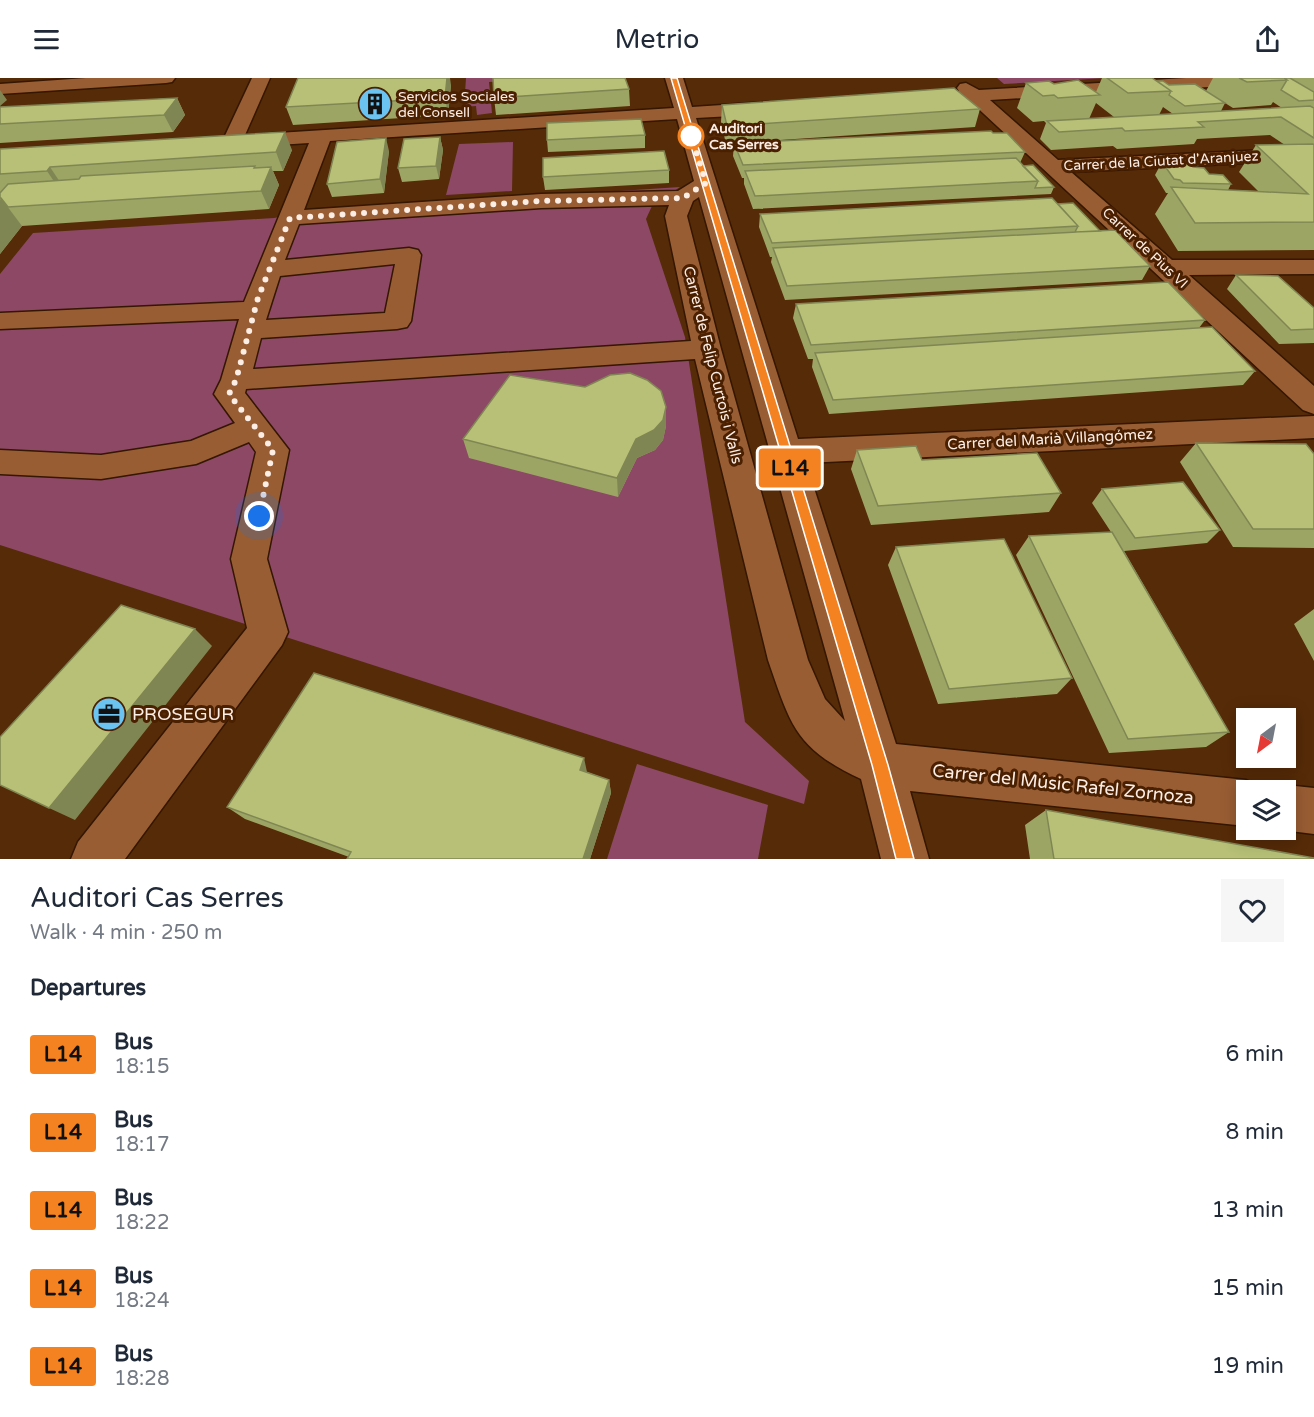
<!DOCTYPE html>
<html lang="en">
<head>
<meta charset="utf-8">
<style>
  body { margin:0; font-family:"Varela Round",sans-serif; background:#f6f6f7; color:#1f2937; height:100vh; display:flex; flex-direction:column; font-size:22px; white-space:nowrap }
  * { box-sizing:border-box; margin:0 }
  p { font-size:20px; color:#747a83 }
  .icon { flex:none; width:33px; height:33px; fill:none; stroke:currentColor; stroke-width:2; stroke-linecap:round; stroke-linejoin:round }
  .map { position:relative; height:781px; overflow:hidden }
  .drawer { display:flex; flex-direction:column; background:#fff; flex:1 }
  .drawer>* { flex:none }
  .badge { padding:0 12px; border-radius:4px; font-size:21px; line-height:39px }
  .needle { width:39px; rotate:212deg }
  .fabs { position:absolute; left:1236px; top:630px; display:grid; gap:12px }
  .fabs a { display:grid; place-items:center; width:60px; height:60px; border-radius:0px; background:#fff; box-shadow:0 3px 15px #0003; font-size:30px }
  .you { position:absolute; width:30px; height:30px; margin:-15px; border:4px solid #fff; border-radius:50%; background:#1a73e8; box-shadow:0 0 0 9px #1a73e833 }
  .map>.badge { position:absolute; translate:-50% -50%; box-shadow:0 0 0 3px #fff }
  h2 { padding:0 30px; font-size:22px; line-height:54px }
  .round { display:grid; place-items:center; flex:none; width:63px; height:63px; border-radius:0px; background:#f6f6f7 }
  .head { display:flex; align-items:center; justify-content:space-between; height:102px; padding:0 30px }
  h1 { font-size:28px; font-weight:600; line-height:45px }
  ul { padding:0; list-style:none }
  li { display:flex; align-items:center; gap:18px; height:78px; padding:0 30px }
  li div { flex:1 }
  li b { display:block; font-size:22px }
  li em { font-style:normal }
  li .badge { min-width:66px; font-weight:700; text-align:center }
  header { display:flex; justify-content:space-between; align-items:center; height:78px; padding:0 30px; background:#fff; font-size:27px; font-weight:600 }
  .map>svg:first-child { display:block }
  .green { fill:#8c4865 }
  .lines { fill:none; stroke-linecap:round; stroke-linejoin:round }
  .minor-casing { stroke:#341601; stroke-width:3 }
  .minor { fill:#995d33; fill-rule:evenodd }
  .wall { fill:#9da565; fill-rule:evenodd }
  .shaded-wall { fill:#808653 }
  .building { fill:#b7c076; stroke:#808653; stroke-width:1.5 }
  .line { fill:#f58220; stroke:#fff; stroke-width:1.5 }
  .walk { stroke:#fcede5; stroke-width:6; stroke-dasharray:0 10.8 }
  .stop-dot { fill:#fff; stroke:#f58220; stroke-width:3 }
  .labels { text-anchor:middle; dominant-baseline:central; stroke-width:6; stroke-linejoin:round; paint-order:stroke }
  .far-poi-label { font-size:14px; fill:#fcede5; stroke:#4a2000; text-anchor:start }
  .far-stop-label { font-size:14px; font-weight:bold; fill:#fcede5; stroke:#4a2000; text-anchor:start }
  .far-street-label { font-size:14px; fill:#fcede5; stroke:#4a2000 }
  .street-label { font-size:15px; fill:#fcede5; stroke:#4a2000 }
  .near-poi-label { font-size:18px; fill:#fcede5; stroke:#4a2000; text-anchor:start }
  .near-street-label { font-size:18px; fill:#fcede5; stroke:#4a2000 }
</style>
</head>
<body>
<header><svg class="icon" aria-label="menu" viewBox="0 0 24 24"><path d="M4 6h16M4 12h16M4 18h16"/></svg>Metrio<svg class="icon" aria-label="share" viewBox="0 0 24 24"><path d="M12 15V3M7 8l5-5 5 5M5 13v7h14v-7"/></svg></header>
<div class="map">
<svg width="1314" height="781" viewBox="0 0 1314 781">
  <rect width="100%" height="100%" fill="#562b08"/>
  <path class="green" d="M466,0H556L489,4L492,35L477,37L476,28L464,29Z
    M997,0H1106L1004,6Z
    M513,64L512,113L446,117L459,66Z
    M680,109L652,128L646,141L685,259L745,644L809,703L804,726L0,467V196L33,155L274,140L310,133Z
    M637,686L768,727L758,781H607Z"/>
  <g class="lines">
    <defs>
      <path id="minor" d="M86,0H175L172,4L166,5L0,16V6Z
        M252,0H270L245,57L674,30L665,0H683L692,29L768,24L775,26L777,30L775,34L768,36L696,40L798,361L1314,338V360L806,385L896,666L1246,702L1262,709L1264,712H1246V748L910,713L929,781H881L861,701C795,670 791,648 768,582L695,281L246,311L245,315L289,372L267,481L288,554L282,567L125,781H71L78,764L247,550L231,481L256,374L249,364L196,386L101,401L0,396V372L101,377L191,363L235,345L214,316L221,302L239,241L0,251V235L244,224L309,65L232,70L225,68L222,64ZM677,41L694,103L678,113L541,116L304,132L330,63ZM699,119L845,643L825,621L808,582L721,271L687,138L693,123ZM669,127L665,138L691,263L253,291L261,260L397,251L407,249L411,243L421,177L418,172L409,170L285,182L299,146L541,130ZM395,186L385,235L266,242L280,198Z
        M1186,0H1285L1282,4L1276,5L990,22L1058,82L1266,72L1273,74L1276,78L1273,82L1266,84L1071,94L1172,182H1314V196L1189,197L1314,308V336L1303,332L970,23L918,26L912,25L909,21L912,17L918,16L959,13L957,10L960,6L966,5L979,12Z
        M1286,707L1314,710V756L1282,752H1286V712H1272Z"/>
    </defs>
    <use href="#minor" class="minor-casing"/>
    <use href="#minor" class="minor"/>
  </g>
  <path class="wall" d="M1102,0H1152L1157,3L1169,7L1206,13L1213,0H1314V172L1178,173L1155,136L1168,115H1166L1155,97L1162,84L1193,89L1231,106L1228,112L1258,113L1239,94L1256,67H1285L1270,57L1197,61L1194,66L1117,71L1113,68L1051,72L1040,61L1046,45L1044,43L1033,44L1017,30L1026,5L1054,6L1096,14ZM1273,24L1282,30L1221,33L1225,25L1233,30L1271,27ZM1096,25L1114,39L1089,41ZM1163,29L1173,36L1159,37Z
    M451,7L448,37L293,47L286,29Z
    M629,11L630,28L496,37L494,20Z
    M177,20L185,37L173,54L0,65V29Z
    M722,27L980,31L975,49L765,63L993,55L1025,74L1020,85L1023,88L1054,109L1051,116L753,131L744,106V100H742L733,78L734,66H726L721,44Z
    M645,57V70L548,74L547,62Z
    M440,59L443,72L439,101L402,104L398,90Z
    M0,71L292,72L283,93H273L279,107L269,131L22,148L0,176Z
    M389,73L384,115L332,119L327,106Z
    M669,92V105L545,112L543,99Z
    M1058,126L1100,153L1150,188L1142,202L785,222L771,184L772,179H770L759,149L760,136Z
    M1236,197L1314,230V265L1279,266L1227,211Z
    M796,226L1205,242L1199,250L1255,293L1243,307L829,336L812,289L813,281H808L793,240Z
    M585,309L666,329V348L663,362L655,372L637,380L618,419L469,380L463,361Z
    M1196,365L1314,376V470L1233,469L1180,384Z
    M857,372L1061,415L1049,434L871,447L851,391Z
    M1102,411L1220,452L1207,465L1124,473L1229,654L1206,669L1109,675L1016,477L1029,458L1111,454L1092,425Z
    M896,469L1072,600L1057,616L938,626L888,487Z
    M1314,531V583L1294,546Z
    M587,694L609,702L611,715L590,781H347L349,779L245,741L227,729Z
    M1046,732L1314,781H1030L1025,747Z"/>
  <path class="shaded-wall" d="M447,0H450L451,7L448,37L445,20Z
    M0,12L7,22L0,28Z
    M177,20L185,37L173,54L164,37Z
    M285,54L292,72L283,93L276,74Z
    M440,59L443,72L439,101L436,88Z
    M386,60L389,73L384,115L380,101Z
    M50,89L62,107L59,111L47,93Z
    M271,89L279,107L269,131L261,113Z
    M1,120L22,148L0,176V122Z
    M666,329V348L663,362L655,372L637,380L618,419L617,400L636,361Z
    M195,551L212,568L75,742L49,730Z
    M584,680L587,694L583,706L580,692Z
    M609,702L611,715L590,781H583Z"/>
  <path class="building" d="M298,0H447L445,20L286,29Z
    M493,0H625L629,11L494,20Z
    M1107,0H1152L1171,13L1128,15Z
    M1239,0H1284L1287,2L1247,4Z
    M1284,0H1290L1314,14V22L1299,23L1281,12L1287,2Z
    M1078,2L1100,17L1058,20L1054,17L1043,18L1026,5L1049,3L1054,6Z
    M1157,3H1163L1169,7L1195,6L1225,25L1185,28L1169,17L1171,13Z
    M954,10L980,31L727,48L722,27Z
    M177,20L164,37L0,46V29Z
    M1310,28L1314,30V60L1281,39L1198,44L1204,49L1125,53L1122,50L1059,54L1047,43Z
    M641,41L645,57L547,62V45Z
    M991,53L993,55H1007L1025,74L743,87L734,65Z
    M285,54L276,74L50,89L47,93L0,96V71Z
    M440,59L436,88L398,90L404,61Z
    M386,60L380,101L327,106L337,64Z
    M1313,66L1314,67V144L1195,145L1171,109L1308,116L1256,67Z
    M664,73L669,92L543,99V80Z
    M1016,80L1038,103L755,118L745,93Z
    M1162,84L1188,85L1193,89L1204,90L1209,96L1223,97L1231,106L1183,105L1180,102L1174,101Z
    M1033,87L1054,109L1035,110L1038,103L1023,88Z
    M255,88L254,90L271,89L261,113L8,129L1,120H0V115L8,106L79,101L81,98Z
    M1052,120L1078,148L772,165L760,136Z
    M1073,125L1100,153L1075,154L1078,148L1058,126Z
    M1115,152L1150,188L787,208L773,170Z
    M1236,197L1278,198L1314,230V251L1291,252Z
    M1168,204L1205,242L811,267L796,226Z
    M1212,249L1255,293L833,322L815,275Z
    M630,295L647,302L661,313L666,329L663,342L654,352L636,361L617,400L463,361L510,297L585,309L610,297Z
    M1196,365L1306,366L1314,376V451H1253Z
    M916,368L922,382L1037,375L1061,415L878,428L857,372Z
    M1183,404L1220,452L1135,460L1102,411Z
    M1112,454L1229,654L1128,661L1029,458Z
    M1004,461L1072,600L949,611L896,469Z
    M121,527L195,551L49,730L0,707V659Z
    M314,595L584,680L580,692L609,702L583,781H347L351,774L227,729Z
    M1046,732L1314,780V781H1054Z"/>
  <path class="line" d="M671,0H677L888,687L914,781H896L872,687Z"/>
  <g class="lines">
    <path class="walk" d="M259,438L273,372L229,316L236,302L258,220L290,140L541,123L683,120L706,105L689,51L691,58"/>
  </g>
  <defs>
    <symbol id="building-disc" viewBox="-11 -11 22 22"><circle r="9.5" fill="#6bc3f2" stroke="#4a2000"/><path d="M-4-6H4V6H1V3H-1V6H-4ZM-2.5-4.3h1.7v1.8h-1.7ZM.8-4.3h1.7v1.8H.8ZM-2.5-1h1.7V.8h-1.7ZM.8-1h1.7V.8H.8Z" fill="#111"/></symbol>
    <symbol id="office-disc" viewBox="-11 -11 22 22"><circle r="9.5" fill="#6bc3f2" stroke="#4a2000"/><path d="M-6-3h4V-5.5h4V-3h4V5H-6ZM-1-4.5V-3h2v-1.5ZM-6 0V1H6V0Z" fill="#111"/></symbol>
  </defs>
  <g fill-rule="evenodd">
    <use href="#building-disc" x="356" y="7" width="38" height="38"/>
    <use href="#office-disc" x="90" y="617" width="38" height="38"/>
  </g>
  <circle class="stop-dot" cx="691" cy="58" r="12"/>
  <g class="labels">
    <g class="far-poi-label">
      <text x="398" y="18">Servicios Sociales<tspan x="398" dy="16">del Consell</tspan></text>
    </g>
    <g class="far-stop-label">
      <text x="709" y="50">Auditori<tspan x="709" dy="16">Cas Serres</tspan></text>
    </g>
    <g class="far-street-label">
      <text transform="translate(1161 83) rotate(-3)">Carrer de la Ciutat d'Aranjuez</text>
      <text transform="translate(1145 170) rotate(43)">Carrer de Pius VI</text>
    </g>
    <g class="street-label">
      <text transform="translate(713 287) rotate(76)">Carrer de Felip Curtois i Valls</text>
      <text transform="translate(1050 361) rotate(-3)">Carrer del Marià Villangómez</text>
    </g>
    <g class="near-poi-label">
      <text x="132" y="636">PROSEGUR</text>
    </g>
    <g class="near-street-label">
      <text transform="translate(1063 706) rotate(6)">Carrer del Músic Rafel Zornoza</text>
    </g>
  </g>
</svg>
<div class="fabs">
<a><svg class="needle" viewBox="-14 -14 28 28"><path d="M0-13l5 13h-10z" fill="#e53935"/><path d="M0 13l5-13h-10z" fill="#747a83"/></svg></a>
<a><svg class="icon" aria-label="layers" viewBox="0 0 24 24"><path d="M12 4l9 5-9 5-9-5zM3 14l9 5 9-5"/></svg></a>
</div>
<div class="you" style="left:259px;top:438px"></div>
<b class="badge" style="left:790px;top:390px;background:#f58220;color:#111">L14</b>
</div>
<section class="drawer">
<div class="head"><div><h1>Auditori Cas Serres</h1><p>Walk · 4 min · 250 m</p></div><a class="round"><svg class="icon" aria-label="heart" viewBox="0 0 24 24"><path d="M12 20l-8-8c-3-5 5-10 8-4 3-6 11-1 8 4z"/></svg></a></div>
<h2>Departures</h2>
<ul>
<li><span class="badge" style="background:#f58220;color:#111">L14</span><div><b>Bus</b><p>18:15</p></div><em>6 min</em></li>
<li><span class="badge" style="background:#f58220;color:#111">L14</span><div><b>Bus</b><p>18:17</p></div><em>8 min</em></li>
<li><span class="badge" style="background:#f58220;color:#111">L14</span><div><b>Bus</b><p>18:22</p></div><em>13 min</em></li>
<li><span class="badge" style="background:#f58220;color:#111">L14</span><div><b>Bus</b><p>18:24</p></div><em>15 min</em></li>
<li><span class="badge" style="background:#f58220;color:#111">L14</span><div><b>Bus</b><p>18:28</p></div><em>19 min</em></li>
</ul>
</section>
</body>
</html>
